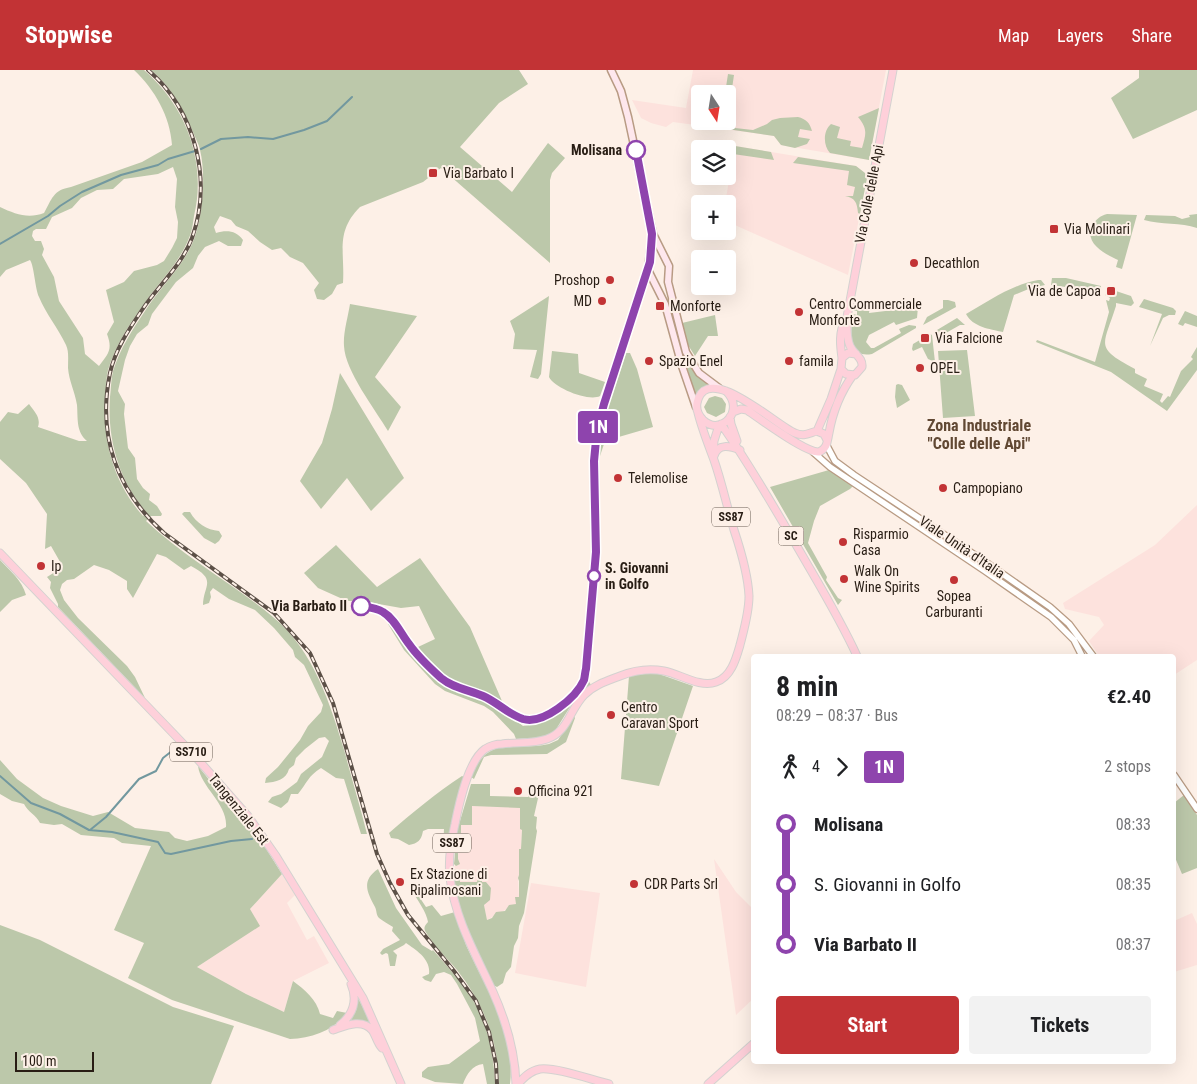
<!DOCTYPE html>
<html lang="en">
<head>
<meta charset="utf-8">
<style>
  body { margin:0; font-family:"Roboto Condensed",sans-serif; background:#f2f2f2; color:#202124; height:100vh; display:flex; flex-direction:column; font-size:19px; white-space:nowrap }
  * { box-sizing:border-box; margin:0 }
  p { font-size:16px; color:#757577 }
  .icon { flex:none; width:28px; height:28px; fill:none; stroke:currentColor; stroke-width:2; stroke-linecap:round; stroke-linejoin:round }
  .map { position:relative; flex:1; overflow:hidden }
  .sheet { position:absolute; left:751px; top:584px; width:425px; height:410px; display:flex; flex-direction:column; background:#fff; border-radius:5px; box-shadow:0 5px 20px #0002 }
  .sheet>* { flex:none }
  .badge { padding:0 10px; border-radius:4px; font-size:18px; line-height:32px }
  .needle { width:32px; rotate:168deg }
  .tools { position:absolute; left:691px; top:15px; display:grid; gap:10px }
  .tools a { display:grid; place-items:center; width:45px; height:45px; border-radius:5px; background:#fff; box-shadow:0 5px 20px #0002; font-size:25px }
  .scale { position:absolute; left:15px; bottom:12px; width:79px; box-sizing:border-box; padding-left:5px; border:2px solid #281d14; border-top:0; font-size:14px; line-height:18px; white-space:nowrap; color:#281d14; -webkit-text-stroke:4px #fdf0e7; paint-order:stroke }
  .map>.badge { position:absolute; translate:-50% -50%; box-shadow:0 0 0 2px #fff }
  .legs { display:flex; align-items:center; gap:8px; height:55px; padding:0 25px; font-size:16px }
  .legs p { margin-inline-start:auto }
  .headline { display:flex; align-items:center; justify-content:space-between; height:85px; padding:0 25px }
  h1 { font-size:28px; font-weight:700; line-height:38px }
  .action { display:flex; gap:10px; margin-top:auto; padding:10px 25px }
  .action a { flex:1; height:58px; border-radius:5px; background:#c23335; color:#fff; font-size:20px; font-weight:700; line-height:58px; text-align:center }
  .action a+a { background:#f2f2f2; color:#202124 }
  ul { padding:0 25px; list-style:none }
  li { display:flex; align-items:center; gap:18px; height:60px; font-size:19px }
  li i { display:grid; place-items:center; width:8px; height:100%; margin:0 6px; background:currentColor }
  li i::after { content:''; width:12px; height:12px; margin:-6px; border:4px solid; border-radius:50%; background:#fff }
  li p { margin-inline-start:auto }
  li:first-child i { background:linear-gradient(#0000 50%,currentColor 0) }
  li:last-child i { background:linear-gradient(currentColor 50%,#0000 0) }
  header { display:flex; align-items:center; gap:30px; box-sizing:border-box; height:70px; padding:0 25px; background:#c23335; color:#fff }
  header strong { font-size:24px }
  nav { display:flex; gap:28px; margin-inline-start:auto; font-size:18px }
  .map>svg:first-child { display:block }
  .industrial { fill:#fde2dd; fill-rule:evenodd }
  .green { fill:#bcc8aa; fill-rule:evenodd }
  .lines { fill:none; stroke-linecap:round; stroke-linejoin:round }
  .stream { stroke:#72989f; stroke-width:2 }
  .tertiary-casing { stroke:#b89b84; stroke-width:8 }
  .secondary-casing { stroke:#b89b84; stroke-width:9 }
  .primary-casing { stroke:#d4d2d0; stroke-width:9 }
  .tertiary { stroke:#fff; stroke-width:5.5 }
  .secondary { stroke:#fee7ed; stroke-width:6 }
  .primary { stroke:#fed0da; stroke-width:7 }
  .rail-casing { stroke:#5c5047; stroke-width:4 }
  .rail { stroke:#fdf0e7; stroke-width:2; stroke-dasharray:5.5; stroke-linecap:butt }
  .line-1-casing { stroke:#fff; stroke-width:11 }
  .line-1 { stroke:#8e44ad; stroke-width:8 }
  .stop-1-dot { fill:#fff; stroke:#8e44ad; stroke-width:2.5 }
  .poi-dot { fill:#c23335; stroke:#fdf0e7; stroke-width:2 }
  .labels { text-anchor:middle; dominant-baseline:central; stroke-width:4; stroke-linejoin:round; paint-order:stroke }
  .shield { fill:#fdf0e7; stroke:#685c53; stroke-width:1 }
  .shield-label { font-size:12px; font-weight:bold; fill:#281d14 }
  .stop-label { font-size:14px; font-weight:bold; fill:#281d14; stroke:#fdf0e7; text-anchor:end }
  .poi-label { font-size:14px; fill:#281d14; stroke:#fdf0e7; text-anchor:start }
  .street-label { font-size:14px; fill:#281d14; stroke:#fdf0e7 }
  .quarter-label { font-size:16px; font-weight:bold; fill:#614833; stroke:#fdf0e7 }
</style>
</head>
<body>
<header>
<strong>Stopwise</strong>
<nav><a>Map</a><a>Layers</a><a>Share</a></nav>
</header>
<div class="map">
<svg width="1197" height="1014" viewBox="0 0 1197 1014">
  <rect width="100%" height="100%" fill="#fdf0e7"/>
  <path class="industrial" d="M693,0H886L869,90L781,75L774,66L673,52L666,57L651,53L641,48L632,30L686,38ZM700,24H728V51H700Z
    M735,76L856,96L865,103L867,108L848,205L728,152V134H725Z
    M1197,435V590L1174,605V586H1099L1089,571L1104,555L1099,547L1065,539L1063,533L1155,475Z
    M472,736L520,737V759H522L521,779L519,780V805L518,808L519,827L516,834L487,850L484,835L491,818L486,812H482V809L478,812H460V803L453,799L458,789V780H461V755Z
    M714,789L736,822L754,840V928L736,945Z
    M282,804L295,825L287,833L307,870L314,866L329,893L293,911L284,942L246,924L197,897L259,856L250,839Z
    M531,813L600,823L586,917L515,903Z
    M1192,843L1197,854V895L1174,902V851Z"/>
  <path class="green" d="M134,0H144C186,36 207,92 194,146C193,153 192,162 189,168C179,194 157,214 142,237C128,256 115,277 108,300C106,309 106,318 105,327C102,370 114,414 143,446L147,443C119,411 107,370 110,327C111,319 111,309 113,301C120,279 132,260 145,241C160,217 184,196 194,169C203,146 206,104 200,80C199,74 195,68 193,62C183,38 171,17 151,0H519L528,14L499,33L460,77L512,122L548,73L565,88L552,103L550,110V193L441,98L423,112L360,137C335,162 345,182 343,213L337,215L332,224L324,230L317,229L314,220L319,213L303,193L290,187L281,178L272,180L260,172L248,161L236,156L231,150L220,146L214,157L216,163C226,160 236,160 243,170L241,176H228L219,171L205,177L198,186L193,198L176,212L152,244L148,255L137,264L130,276L125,290L118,321L125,334L124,344L128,378L135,388L137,409L143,418L150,424L149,430L157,436L162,444L161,446H151L146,451C184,487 232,513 273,547C314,581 330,633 345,683C352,710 360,736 367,764H361L344,709L336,708L321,698C308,706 307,713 298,724H291L288,732L281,738L268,732L272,727L281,724L297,712L301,704L322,687L329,671L325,667L319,668L305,679L296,688L294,695L289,699C286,710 276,712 265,713L266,708L278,697L300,670L308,656L321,642L323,635L304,595L295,587L293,580L274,558L255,540L229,529L213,518L210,522L211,527L209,533L203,535C203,516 218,510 191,496L184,500L166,487L157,484L133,528L127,519V511L109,500L94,495L74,509L67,510L62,514L60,520L64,530L78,548L127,596L135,607L145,628L58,537V534L50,518L51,512L47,507L63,497L51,476L45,479L47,444L26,413L0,389V352L8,342L18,344L29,334C35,342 41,348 38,357L79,371H87C76,362 78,349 77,335C75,322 69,311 68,298C68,290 69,281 66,275C58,258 46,244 39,227C35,218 34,195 30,190L6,200L0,207V137C15,144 28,149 44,143C52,129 53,120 71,117L142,92L172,75C170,46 155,20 134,0ZM173,97L177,109L175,137L178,152L177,168L172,178L164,191L157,195L134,201L124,212L106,220L114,252L107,264C113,280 108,284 99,296L85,284L83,268L59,231L54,207L42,185L44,179L41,171H35L32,166L33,161L36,159H46L52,147L72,138L81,128L97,120L113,119L124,109L158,104Z
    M1139,0H1197V40L1133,69L1111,28L1139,8Z
    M728,4L734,5L728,46V24H719L721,16L726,17Z
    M879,38L869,90L830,83C823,75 823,61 831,54L840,57L837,68L851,71L850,76L862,78C866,64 868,59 858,47Z
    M798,47C806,49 810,53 812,61L800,59L798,67L810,69L807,74L795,78L781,75L774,66L700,55V51H727L726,57L753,60L767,54L772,50L780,48Z
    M735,76L771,82L774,90L733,84Z
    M798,87L856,96L865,103L867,108L860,144L858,143C857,132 855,128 845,126H853L855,117L847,115L849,101L793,93Z
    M1107,144L1137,145L1122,199L1116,197L1118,190C1105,184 1084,173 1092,156C1096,149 1100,146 1107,144Z
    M1197,144V158C1181,152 1161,155 1144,150L1146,145L1175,146L1182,149L1190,147L1189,145Z
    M1052,208H1066L1101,216L1100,224L1078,217L1073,218L1051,215Z
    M1038,210H1041L1045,215L1031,218L1014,225L1003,262C989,259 973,257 966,244C989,231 1011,215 1038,210Z
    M1107,219H1109V222L1114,224L1116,221L1131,226L1134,233L1131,236L1116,233V236C1103,277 1094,277 1135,299V303L1147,309L1144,316L1163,324L1160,331L1162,333L1168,326L1170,327L1181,301L1193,289L1191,287L1197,277V300L1167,341L1111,302L1036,272L1037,270L1095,292L1109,242L1106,230L1109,231L1110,228L1105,225Z
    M549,226L541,304L538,309L530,307L537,280L513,279L515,264L510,251Z
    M1144,229L1173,238L1176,241L1175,245H1169L1163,248L1150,276L1162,244L1139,237Z
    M856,230L871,231L869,243L918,237L917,248L896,255L894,252L869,265L866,272L871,278H874L901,263L899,259L909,255L916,256V258L872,284C846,289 851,260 853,244L857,245V241H854Z
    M943,230H948L955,232L956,237L923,255L927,247L943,238Z
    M350,234L417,246L375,307L401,337L388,361C375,339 345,301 344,276C343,263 348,247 350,234Z
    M1185,241L1197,246V257L1185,253L1183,256L1178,254Z
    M715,245L718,266H708L695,286L688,275L682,253Z
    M957,248L965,255H960L937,268V260Z
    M930,264L932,265L935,292L928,289L922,277L913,281L912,279L913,274Z
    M682,279L694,302L711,316L696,329Z
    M967,280L975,346L943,348L938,281Z
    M552,281L578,284L579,303L605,312L600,326C589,332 554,318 549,307Z
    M626,283H630L637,299L653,357L605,371L600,386L601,364L606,344Z
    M340,303L404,408L371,441L347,408L321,439L300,411L322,373L332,339Z
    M898,314L902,315L910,330L897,338L895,327L896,315Z
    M715,326L722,328L726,334L725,342L716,347L707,343L704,337L709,328Z
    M829,400L853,416L850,419L820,436L814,451L808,473L827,507L826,510L838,528L842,530L838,535L770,417Z
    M184,442H190C196,453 207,460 219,461L222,466L219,471L215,474L204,468L182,444Z
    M336,475L377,517L420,488L470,557L502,631L453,612L427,590L418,577L435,569L419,536L401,538L362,531H347L318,518L304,503Z
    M0,490C10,501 22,510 26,525L12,530L0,542Z
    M390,553C404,573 422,601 444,614C457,623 473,626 487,633C499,638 512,647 523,656C554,652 571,635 588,610L591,615L582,621L575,629L555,661L547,667L516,669L514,664L493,642L484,636L445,621L435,614L404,580L388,554Z
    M645,604H659L693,616L659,716L621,709L629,606Z
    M574,646L575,648L566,672L547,684L491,685L484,687L474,709L471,707C488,663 514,682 549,674L558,670Z
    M0,690L17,709L43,728L61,736L93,746L108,742L135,758L169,762L175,768L187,771L208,766L226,757C228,734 201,718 198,696L215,717L233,734L265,777L282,804L250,839L260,856L197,897L246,924L284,942L293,911C304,919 317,930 320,944L333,948L337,941L347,943C333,961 312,968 290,969L172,930L128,908L144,873L114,860L151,776L122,773L114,768L81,765L62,754L54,755L40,753C36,745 28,742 24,734L12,731L0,724Z
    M462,706L464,707L448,781L443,780L444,759H428L423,761C421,771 418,773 409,775L398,769L391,768L389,763C412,743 436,723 462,706Z
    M471,714H490V726L528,727V716L541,715L534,746L537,747L536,758L537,761L524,843L519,856L518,868L514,876L511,897L506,903L503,913L497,917L493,915C474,878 457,841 453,799L460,801V812H477L478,808H482V812H486L491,818L490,830L484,835L487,850L492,848L496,842L505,841L509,835L516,834L515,827H519V811L518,808L519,805V779H521L522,760L520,759V738L472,736V755H461V780L458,781V789L460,794L456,796L454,794L457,761Z
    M1184,725L1197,745V798L1182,804L1174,785V733Z
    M378,799L396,838L422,875L432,881L433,880C447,896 463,913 474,932C488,956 494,986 495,1014H487L483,994C472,995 467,1004 463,1014L435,1012L422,1007V1002L428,997L449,994L480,971L475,948L457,914L451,905L444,902L436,904L431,912L425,910L422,907L429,904C431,889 416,880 406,873L404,875L393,881L397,885L395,896H390L388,884L386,883L382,885L380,883L383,879L400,870L392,861L393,857C388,854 383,851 379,848C376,845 377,841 375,837C367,822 361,811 378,799Z
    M412,821L416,822L426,837L432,835L441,846L455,842C459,853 462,864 466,875C486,919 516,963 510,1014H499C498,969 484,935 457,900C447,888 435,877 427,864C423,859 424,856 428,852C427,843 417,829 412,821Z
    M0,855L40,870L173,937L234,956L211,1014H0Z
    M358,928L373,957L357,951H349L356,941Z"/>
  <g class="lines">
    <path class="stream" d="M201,79L221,69L248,67L273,69L304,60L327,51L352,27
      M0,174L48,146L60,136L82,122L121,105L158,95L168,89L195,81
      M0,706L31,733L60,744L89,760L112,762L158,772L165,783L171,784L231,771L252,769
      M90,760L106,747L139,709L156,701L163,688L177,677"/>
    <defs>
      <path id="tertiary" d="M827,376L835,391L854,405L987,493L1050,537L1069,554L1093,586
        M813,382L830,397L985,501L1051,547L1074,570L1082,586
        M1174,705L1197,739"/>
      <path id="secondary" d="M611,0L621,21L628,47L653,164L669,196L668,212L686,282L699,303L719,318
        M652,165L648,200L665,234L682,296L696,337"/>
      <path id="primary" d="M856,284L848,283L842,288L841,299L846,304L855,305L862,297C863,287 854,285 850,276C846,267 847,257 847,247L893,0
        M842,288C840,274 839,263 845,250
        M726,321C746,340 721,367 703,350C698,345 696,339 697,333C706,289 778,357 795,363C804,367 809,363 817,361L824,364L827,370
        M733,342L741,339L747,340C760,349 806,383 819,382C828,378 827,371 829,363C833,340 840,323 853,305
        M730,347L731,354L737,371
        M721,354C751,396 776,441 802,485C821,518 841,551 857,586
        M817,361L831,329L841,299
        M713,384L714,371L719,355
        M714,386C718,373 730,376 740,380
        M0,483L193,684L248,746L276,786L363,928L401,1014
        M340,955C353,945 358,930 351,914
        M333,960C345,956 362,948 372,960C376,965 377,973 382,978
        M516,1014C515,982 506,951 493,922C476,885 455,849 450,808C448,790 451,771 455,754C459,734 468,691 485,679C490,676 497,674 502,674C517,672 533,674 547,669C568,662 570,639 584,625C594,615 607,611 620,606C635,600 648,598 664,601C680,604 700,618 716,612C731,607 736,589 740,575C744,559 749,543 749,526C748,504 741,481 734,460C727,437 722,413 714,390C708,374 702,359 698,343
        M518,1014C524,1007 530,1001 540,999C557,997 592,1010 609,1014
        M708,1014L754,973"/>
    </defs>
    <use href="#tertiary" class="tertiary-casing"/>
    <use href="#secondary" class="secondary-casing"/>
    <use href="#primary" class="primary-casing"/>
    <use href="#tertiary" class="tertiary"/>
    <use href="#secondary" class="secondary"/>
    <use href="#primary" class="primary"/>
    <defs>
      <path id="rail" d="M148,0C195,40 213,110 192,168C182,195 158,216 142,240C129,259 115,280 110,303C97,366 117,421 164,463L274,543L310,583L333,633L377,784L390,813L408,845L454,901L476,931L489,962L496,994L497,1014"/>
    </defs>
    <use href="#rail" class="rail-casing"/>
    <use href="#rail" class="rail"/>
  </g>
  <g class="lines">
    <defs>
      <path id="line-1" d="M361,536C368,537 377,538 383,542C395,549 401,564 409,574C418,587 430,598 441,608C453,618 469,620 483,626C497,632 508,644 523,649C543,655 576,628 584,610C585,606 585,602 586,599L596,482L594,391L597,360L604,334L650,192L652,164L636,80"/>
    </defs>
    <use href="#line-1" class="line-1-casing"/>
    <use href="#line-1" class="line-1"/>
  </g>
  <g class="stop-1-dot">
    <circle cx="636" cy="80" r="9"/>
    <circle cx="594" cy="506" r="6"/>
    <circle cx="361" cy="536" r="9"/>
  </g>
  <g class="poi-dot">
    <rect x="428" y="98" width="10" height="10" rx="2.5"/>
    <rect x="1049" y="154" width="10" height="10" rx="2.5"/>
    <circle cx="914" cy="193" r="5"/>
    <circle cx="610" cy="210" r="5"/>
    <rect x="1106" y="216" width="10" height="10" rx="2.5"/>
    <circle cx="602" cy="231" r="5"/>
    <rect x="655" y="231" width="10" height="10" rx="2.5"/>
    <circle cx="799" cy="242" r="5"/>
    <rect x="920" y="263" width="10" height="10" rx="2.5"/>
    <circle cx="649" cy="291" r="5"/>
    <circle cx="789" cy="291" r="5"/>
    <circle cx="920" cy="298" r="5"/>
    <circle cx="618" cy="408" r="5"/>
    <circle cx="943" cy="418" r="5"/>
    <circle cx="843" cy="472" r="5"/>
    <circle cx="41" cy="496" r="5"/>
    <circle cx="844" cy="509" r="5"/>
    <circle cx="954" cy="510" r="5"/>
    <circle cx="611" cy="645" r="5"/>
    <circle cx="518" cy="721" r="5"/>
    <circle cx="400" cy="812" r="5"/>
    <circle cx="634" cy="814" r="5"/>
  </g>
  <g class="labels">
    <g class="shield">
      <rect x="712" y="437.5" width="38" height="19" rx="4"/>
      <rect x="778.5" y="456.5" width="25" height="19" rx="4"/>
      <rect x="170" y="672.5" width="42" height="19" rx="4"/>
      <rect x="433" y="763.5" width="38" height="19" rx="4"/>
    </g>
    <g class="shield-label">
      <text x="731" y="447">SS87</text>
      <text x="791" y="466">SC</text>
      <text x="191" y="682">SS710</text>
      <text x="452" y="773">SS87</text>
    </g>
    <g class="stop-label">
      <text x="622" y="80">Molisana</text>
      <text x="605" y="498" text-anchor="start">S. Giovanni<tspan x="605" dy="16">in Golfo</tspan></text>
      <text x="347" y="536">Via Barbato II</text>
    </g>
    <g class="poi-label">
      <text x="443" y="103">Via Barbato I</text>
      <text x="1064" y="159">Via Molinari</text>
      <text x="924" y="193">Decathlon</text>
      <text x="600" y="210" text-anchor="end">Proshop</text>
      <text x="1101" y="221" text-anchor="end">Via de Capoa</text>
      <text x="592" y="231" text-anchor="end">MD</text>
      <text x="809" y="234">Centro Commerciale<tspan x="809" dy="16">Monforte</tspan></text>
      <text x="670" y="236">Monforte</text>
      <text x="935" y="268">Via Falcione</text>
      <text x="659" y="291">Spazio Enel</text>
      <text x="799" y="291">famila</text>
      <text x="930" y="298">OPEL</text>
      <text x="628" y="408">Telemolise</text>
      <text x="953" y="418">Campopiano</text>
      <text x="853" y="464">Risparmio<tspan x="853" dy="16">Casa</tspan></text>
      <text x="51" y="496">Ip</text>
      <text x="854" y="501">Walk On<tspan x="854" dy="16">Wine Spirits</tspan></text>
      <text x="954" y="526" text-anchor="middle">Sopea<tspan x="954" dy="16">Carburanti</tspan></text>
      <text x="621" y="637">Centro<tspan x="621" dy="16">Caravan Sport</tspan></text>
      <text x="528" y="721">Officina 921</text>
      <text x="410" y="804">Ex Stazione di<tspan x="410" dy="16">Ripalimosani</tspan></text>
      <text x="644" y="814">CDR Parts Srl</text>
    </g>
    <g class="street-label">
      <text transform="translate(869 124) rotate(-79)">Via Colle delle Api</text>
      <text transform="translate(962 477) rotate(34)">Viale Unità d'Italia</text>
      <text transform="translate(239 739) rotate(51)">Tangenziale Est</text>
    </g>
    <g class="quarter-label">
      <text x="979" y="355">Zona Industriale<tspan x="979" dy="18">"Colle delle Api"</tspan></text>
    </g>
  </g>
</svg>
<div class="tools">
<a><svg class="needle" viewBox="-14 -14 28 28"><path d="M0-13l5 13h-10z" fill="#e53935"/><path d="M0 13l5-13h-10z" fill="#757577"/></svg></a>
<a><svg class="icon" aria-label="layers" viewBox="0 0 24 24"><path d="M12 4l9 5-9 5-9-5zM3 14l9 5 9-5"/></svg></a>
<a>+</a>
<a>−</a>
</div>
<div class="scale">100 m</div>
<b class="badge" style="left:598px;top:357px;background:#8e44ad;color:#fff">1N</b>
<section class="sheet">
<div class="headline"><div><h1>8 min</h1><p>08:29 – 08:37 · Bus</p></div><b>€2.40</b></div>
<div class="legs"><svg class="icon" aria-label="walk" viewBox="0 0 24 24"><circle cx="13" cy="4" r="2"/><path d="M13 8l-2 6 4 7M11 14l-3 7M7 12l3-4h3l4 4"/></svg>4<svg class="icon" aria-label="forward" viewBox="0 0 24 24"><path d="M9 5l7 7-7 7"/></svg><b class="badge" style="background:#8e44ad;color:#fff">1N</b><p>2 stops</p></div>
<ul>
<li><i style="color:#8e44ad"></i><b>Molisana</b><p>08:33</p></li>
<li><i style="color:#8e44ad"></i><span>S. Giovanni in Golfo</span><p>08:35</p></li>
<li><i style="color:#8e44ad"></i><b>Via Barbato II</b><p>08:37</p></li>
</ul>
<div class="action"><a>Start</a><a>Tickets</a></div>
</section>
</div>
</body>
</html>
